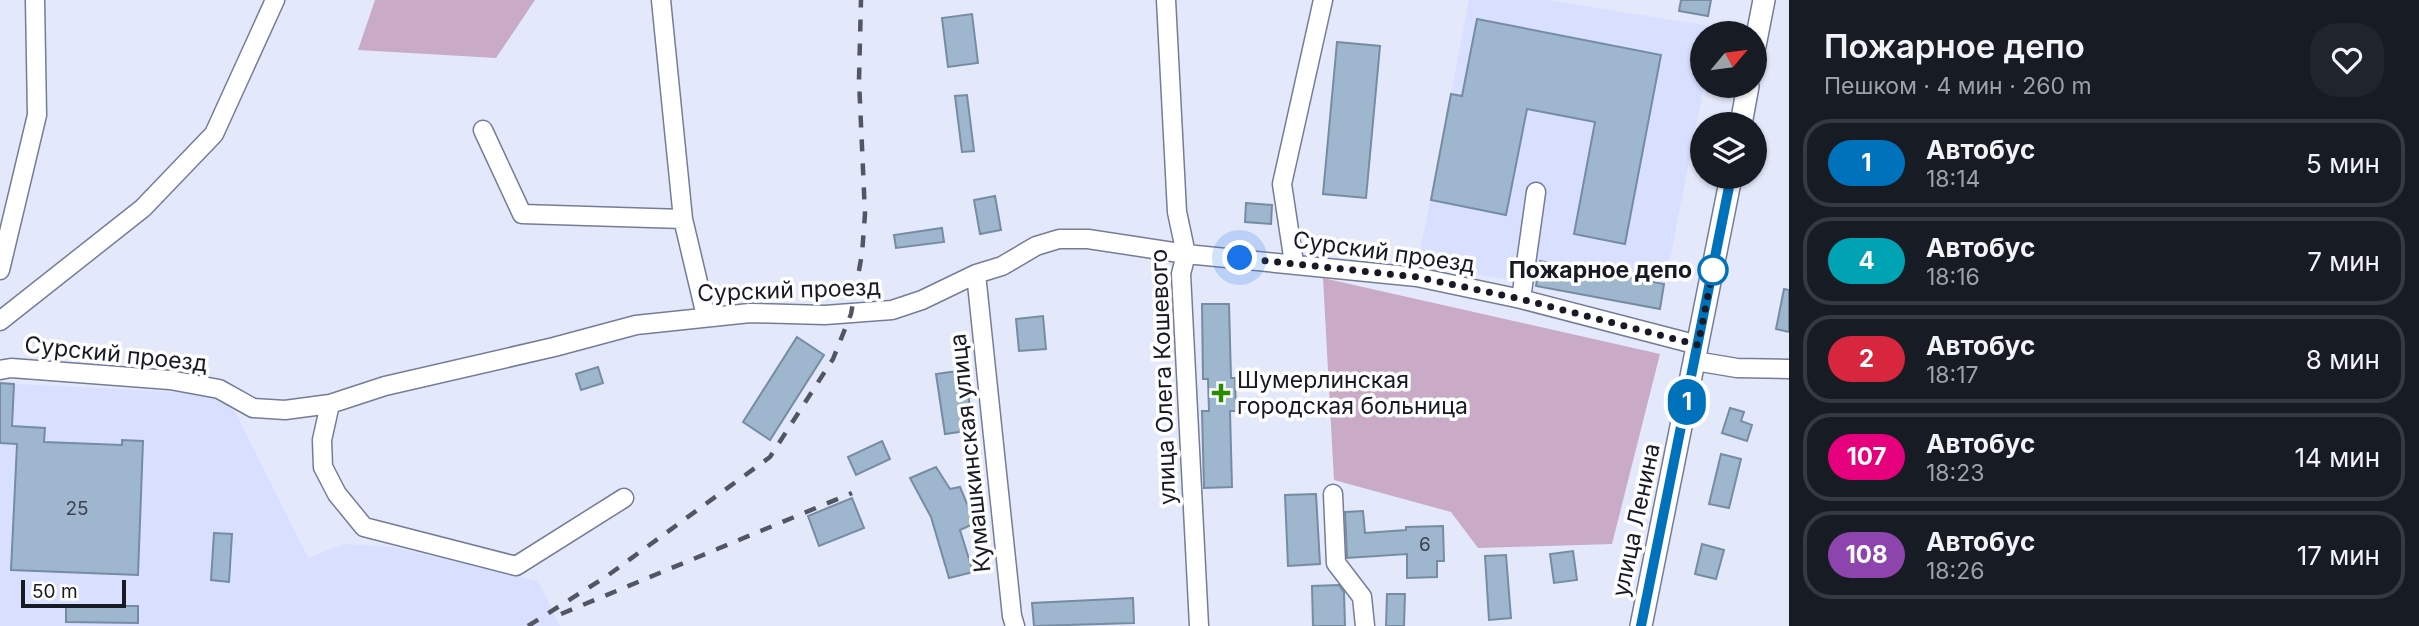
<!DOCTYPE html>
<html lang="ru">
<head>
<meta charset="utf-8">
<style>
  body { margin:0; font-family:Inter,sans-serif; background:#20242c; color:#f1f3f6; height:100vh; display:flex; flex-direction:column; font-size:26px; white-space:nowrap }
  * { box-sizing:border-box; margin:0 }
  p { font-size:23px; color:#9ea1a6 }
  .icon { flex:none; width:38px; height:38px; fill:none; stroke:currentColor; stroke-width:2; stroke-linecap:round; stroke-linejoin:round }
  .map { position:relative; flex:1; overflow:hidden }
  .side { display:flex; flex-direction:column; background:#171b24; width:630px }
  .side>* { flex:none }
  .badge { padding:0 14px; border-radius:23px; font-size:24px; line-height:46px }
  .needle { width:46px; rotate:61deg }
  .controls { position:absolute; left:1690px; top:21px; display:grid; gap:14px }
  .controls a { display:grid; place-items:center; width:77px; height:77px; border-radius:50%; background:#171b24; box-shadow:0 2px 5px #0004; font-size:35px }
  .scale { position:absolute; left:21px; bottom:18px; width:105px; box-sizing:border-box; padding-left:7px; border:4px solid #181a25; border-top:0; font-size:19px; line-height:24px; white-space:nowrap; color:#181a25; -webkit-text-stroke:5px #fff; paint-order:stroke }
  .you { position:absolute; width:35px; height:35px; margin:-18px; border:5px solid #fff; border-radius:50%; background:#1a73e8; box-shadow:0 0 0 10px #1a73e833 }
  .map>.badge { position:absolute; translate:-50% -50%; box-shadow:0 0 0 4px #fff }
  .round { display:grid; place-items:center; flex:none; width:74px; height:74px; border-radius:28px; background:#20242c }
  .summary { display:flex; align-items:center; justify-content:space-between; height:119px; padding:0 35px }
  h1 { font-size:33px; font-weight:600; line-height:52px }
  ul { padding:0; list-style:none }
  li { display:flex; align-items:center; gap:21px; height:88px; margin:0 14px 10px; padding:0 21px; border:4px solid #363941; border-radius:28px }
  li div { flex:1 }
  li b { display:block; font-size:26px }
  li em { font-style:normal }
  li .badge { min-width:77px; font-weight:700; text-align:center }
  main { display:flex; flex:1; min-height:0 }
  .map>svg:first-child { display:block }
  .built { fill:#d9e0ff }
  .green { fill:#c9abc8 }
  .building { fill:#9eb7ce; stroke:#758ca2; stroke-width:2 }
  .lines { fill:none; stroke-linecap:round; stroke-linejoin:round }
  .minor-casing { stroke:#757c97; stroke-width:21 }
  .major-casing { stroke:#757c97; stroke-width:24 }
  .minor { stroke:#fff; stroke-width:18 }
  .major { stroke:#fff; stroke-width:21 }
  .rail { stroke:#525562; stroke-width:4.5; stroke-dasharray:12 12; stroke-linecap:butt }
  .line-casing { stroke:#fff; stroke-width:16 }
  .line { stroke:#0072bc; stroke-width:10 }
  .walk { stroke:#181a25; stroke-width:7; stroke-dasharray:0 12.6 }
  .stop-dot { fill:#fff; stroke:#0072bc; stroke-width:3.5 }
  .poi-dot { fill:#288c01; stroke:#fff; stroke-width:2.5 }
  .labels { text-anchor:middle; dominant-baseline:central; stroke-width:7; stroke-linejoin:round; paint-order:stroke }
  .number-label { font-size:19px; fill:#3a414f }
  .street-label { font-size:23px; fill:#181a25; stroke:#fff }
  .stop-label { font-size:23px; font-weight:bold; fill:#181a25; stroke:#fff; text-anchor:end }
  .poi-label { font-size:23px; fill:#181a25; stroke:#fff; text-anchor:start }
</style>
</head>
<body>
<main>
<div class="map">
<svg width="1789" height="626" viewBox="0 0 1789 626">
  <rect width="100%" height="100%" fill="#e3e8fb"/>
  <path class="built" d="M1469,0H1548L1716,27L1715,33H1703L1704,86L1660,309L1418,263Z
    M0,383L213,394L226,402L235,412L308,558L344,544L393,547L538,581L560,626H0Z"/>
  <path class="green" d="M375,0H535L496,58L358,50Z
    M1323,278L1660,354L1612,544L1478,548L1451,512L1334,480Z"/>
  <path class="building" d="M1681,0H1711L1708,16L1679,11Z
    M972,14L978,63L948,67L942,18Z
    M1477,19L1661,55L1625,244L1574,234L1595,122L1527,109L1506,215L1431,200L1451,94L1462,96Z
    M1337,42L1380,46L1366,198L1323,194Z
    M967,95L974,151L962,152L955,96Z
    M995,196L1001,230L980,234L974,200Z
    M1246,203L1272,205L1271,224L1245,222Z
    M942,228L944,242L896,248L894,235Z
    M1540,261L1664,284L1660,309L1536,286Z
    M1784,289L1789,290V332L1776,329Z
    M1202,304H1229L1231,378H1235L1236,411H1230L1232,487L1204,488L1202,411H1209L1208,379H1203Z
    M1043,316L1046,349L1019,351L1016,319Z
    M797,337L824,355L770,440L743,422Z
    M598,367L603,383L581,390L576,374Z
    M965,370L973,430L945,434L936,374Z
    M0,383L14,384L12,426L45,428L44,442L122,445V440L143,441L138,575L11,570L17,444L0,443Z
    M1730,408L1744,412L1741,421L1752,425L1747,441L1722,433Z
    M882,441L890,459L856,475L848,457Z
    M1721,454L1741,459L1729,508L1709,504Z
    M936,467L950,489L960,487L975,523L960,530L973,572L949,578L931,517L910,478Z
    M1316,494L1320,564L1288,566L1285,495Z
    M852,498L864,528L819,546L808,516Z
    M1363,511L1365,533L1406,530V527L1443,526L1444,561H1437V577L1407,578V554L1347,558L1345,512Z
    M214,533L232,534L229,582L211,580Z
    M1702,544L1724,550L1716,579L1695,574Z
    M1573,551L1577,580L1554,583L1550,554Z
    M1506,555L1511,618L1489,620L1485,556Z
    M1339,585L1344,592L1345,626H1313L1312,586Z
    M1387,594H1405L1404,626H1386Z
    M1133,598L1134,623L1034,626L1032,603Z
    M66,606H138V623L66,622Z"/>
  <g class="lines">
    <defs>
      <path id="minor" d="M661,0L683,219L706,316
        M1166,0L1177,212L1186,254L1181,274L1199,626
        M483,130L522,214L683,219
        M1294,263L1282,184L1323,0
        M0,270L37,115L35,0
        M976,274L1012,616L1015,626
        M1521,299L1536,192
        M0,321L143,208L214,134L275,0
        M1695,361L1737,368L1789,369
        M0,370L11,368L170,380L219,389L253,408L285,410L330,404L385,386L554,347L636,325L750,313L825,315L892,310L922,300L976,274L1002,266L1036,246L1059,239H1088L1186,254L1417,277L1521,299L1698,345
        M330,404L322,440L323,467L337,494L364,527L516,566L624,498
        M1333,494L1336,563L1362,597L1365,626"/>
      <path id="major" d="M1755,46L1764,0
        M1741,124L1748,86
        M1641,626L1731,177"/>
    </defs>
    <use href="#minor" class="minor-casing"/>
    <use href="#major" class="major-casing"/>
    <use href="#minor" class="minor"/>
    <use href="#major" class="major"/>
    <path class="rail" d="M561,614L852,493
      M528,626L607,576L770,457L833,359L851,314L862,254L865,214L859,80L861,0"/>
  </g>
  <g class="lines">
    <defs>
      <path id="line" d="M1641,626L1731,177"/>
    </defs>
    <use href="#line" class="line-casing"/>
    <use href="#line" class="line"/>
    <path class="walk" d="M1240,258L1417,277L1521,299L1698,345L1713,270"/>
  </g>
  <circle class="stop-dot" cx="1713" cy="270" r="14"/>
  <path class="poi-dot" d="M1217.5 382.5h7v7h7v7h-7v7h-7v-7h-7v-7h7z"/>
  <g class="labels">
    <g class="number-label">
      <text x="77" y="508">25</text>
      <text x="1425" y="544">6</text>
    </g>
    <g class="street-label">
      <text transform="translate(1384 252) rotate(8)">Сурский проезд</text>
      <text transform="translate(789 290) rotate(-2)">Сурский проезд</text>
      <text transform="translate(116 354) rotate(6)">Сурский проезд</text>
      <text transform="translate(1163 377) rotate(-92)">улица Олега Кошевого</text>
      <text transform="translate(970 453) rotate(-96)">Кумашкинская улица</text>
      <text transform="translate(1636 520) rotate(-78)">улица Ленина</text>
    </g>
    <g class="stop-label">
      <text x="1692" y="270">Пожарное депо</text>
    </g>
    <g class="poi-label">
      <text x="1237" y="380">Шумерлинская<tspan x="1237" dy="26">городская больница</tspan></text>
    </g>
  </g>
</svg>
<div class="controls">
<a><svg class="needle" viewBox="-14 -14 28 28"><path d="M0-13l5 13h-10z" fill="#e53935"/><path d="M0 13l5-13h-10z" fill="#9ea1a6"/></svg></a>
<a><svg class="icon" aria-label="layers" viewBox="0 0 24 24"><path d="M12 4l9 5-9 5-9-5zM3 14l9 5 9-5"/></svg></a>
</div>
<div class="scale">50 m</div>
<div class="you" style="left:1240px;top:258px"></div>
<b class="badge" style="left:1687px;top:402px;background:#0072bc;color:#fff">1</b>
</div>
<section class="side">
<div class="summary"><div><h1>Пожарное депо</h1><p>Пешком · 4 мин · 260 m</p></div><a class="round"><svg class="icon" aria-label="heart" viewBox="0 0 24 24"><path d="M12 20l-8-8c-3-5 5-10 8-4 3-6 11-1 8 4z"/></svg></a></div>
<ul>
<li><span class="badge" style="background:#0072bc;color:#fff">1</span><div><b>Автобус</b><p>18:14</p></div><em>5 мин</em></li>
<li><span class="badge" style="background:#00a3b4;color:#fff">4</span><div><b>Автобус</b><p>18:16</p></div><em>7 мин</em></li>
<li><span class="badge" style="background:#d7263d;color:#fff">2</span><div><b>Автобус</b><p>18:17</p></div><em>8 мин</em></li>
<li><span class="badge" style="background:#e6007e;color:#fff">107</span><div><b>Автобус</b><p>18:23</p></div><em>14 мин</em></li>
<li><span class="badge" style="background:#8e44ad;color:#fff">108</span><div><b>Автобус</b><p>18:26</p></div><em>17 мин</em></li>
</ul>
</section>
</main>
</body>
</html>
